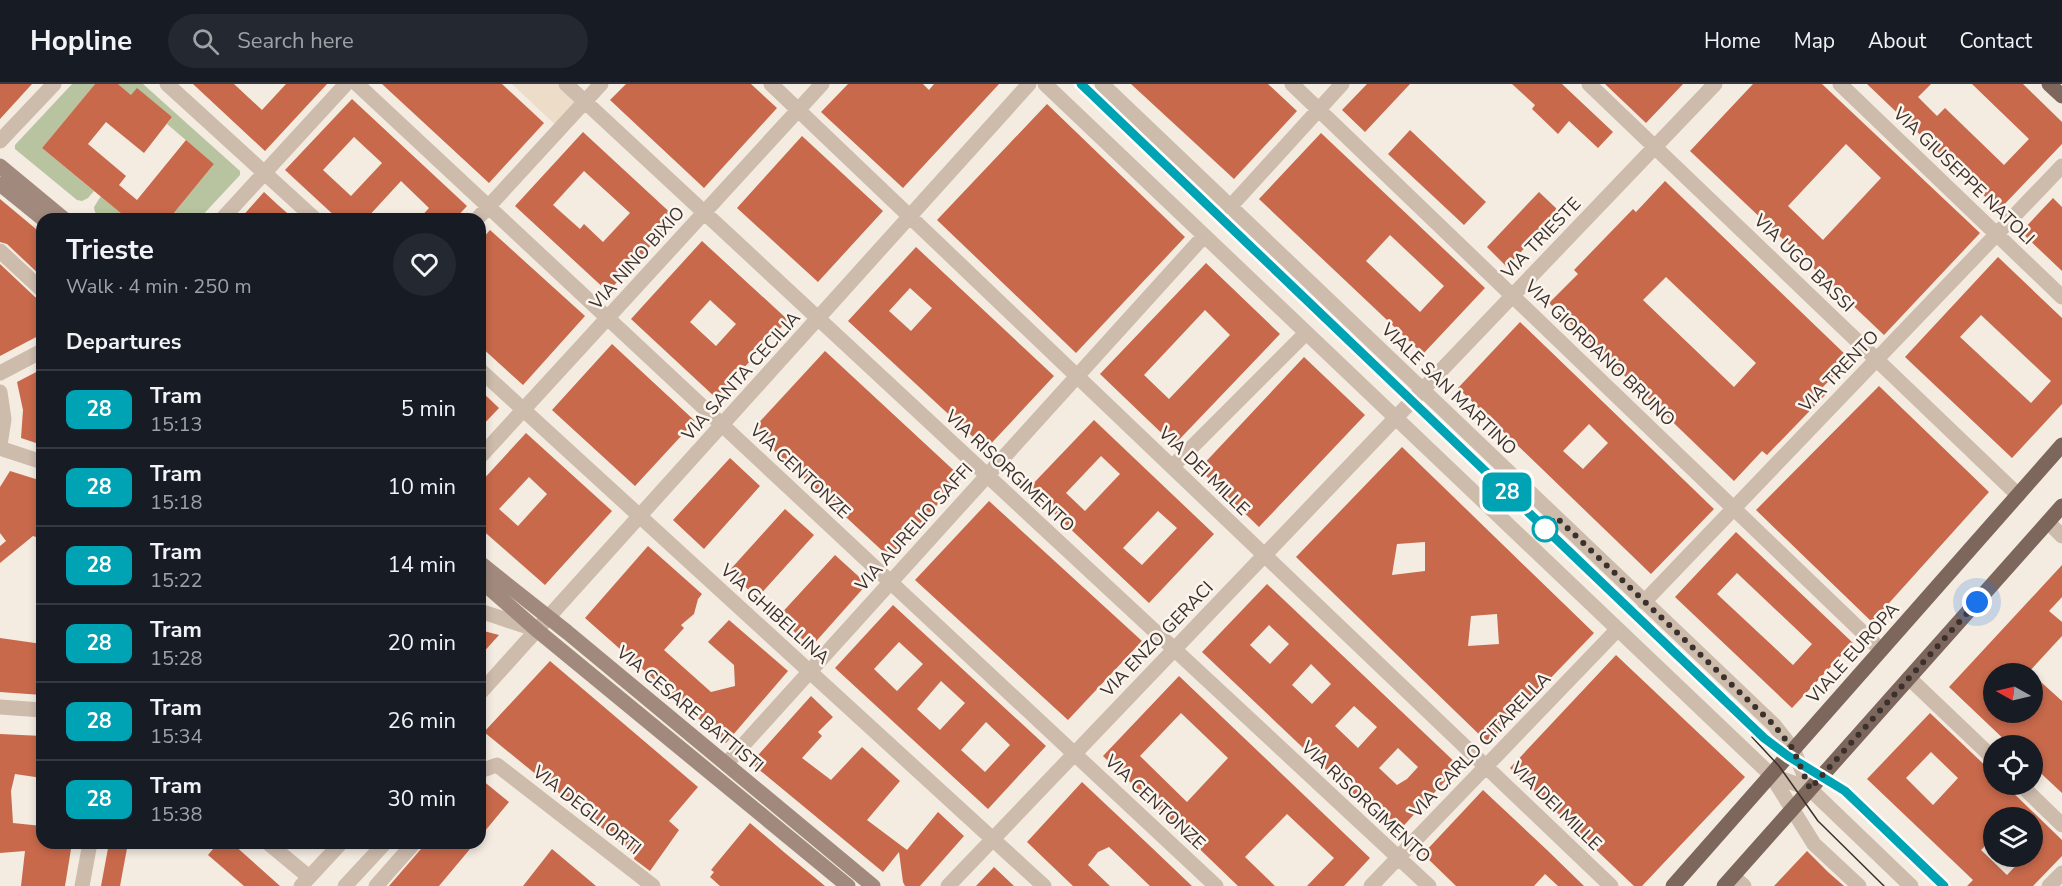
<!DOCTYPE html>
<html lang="en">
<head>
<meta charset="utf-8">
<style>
  body { margin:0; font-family:"Nunito Sans",sans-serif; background:#242831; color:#f1f3f6; height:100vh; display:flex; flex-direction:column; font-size:22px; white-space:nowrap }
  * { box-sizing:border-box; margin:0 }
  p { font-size:20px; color:#9ea1a6 }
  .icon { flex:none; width:33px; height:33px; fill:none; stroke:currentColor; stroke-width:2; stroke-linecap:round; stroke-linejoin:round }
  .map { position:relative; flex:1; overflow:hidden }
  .sheet { position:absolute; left:36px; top:129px; width:450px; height:636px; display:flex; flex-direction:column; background:#171b24; border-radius:18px; box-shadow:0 3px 9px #0003 }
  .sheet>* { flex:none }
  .badge { padding:0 12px; border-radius:9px; font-size:21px; line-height:39px }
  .needle { width:39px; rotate:278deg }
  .tools { position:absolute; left:1983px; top:579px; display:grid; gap:12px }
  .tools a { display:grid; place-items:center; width:60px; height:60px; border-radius:50%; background:#171b24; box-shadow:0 3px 9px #0003; font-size:30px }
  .you { position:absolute; width:30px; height:30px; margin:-15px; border:4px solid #fff; border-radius:50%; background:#1a73e8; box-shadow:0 0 0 9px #1a73e833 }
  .map>.badge { position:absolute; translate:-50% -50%; box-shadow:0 0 0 3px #fff }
  h2 { padding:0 30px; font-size:22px; line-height:54px }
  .round { display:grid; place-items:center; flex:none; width:63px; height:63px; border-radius:32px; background:#242831 }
  .overview { display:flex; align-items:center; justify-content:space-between; height:102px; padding:0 30px }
  h1 { font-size:28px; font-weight:700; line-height:45px }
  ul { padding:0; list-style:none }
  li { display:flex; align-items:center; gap:18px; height:78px; padding:0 30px; border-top:2px solid #363941 }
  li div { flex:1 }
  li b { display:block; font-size:22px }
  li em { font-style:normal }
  li .badge { min-width:66px; font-weight:700; text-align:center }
  header { display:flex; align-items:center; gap:36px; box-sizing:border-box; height:84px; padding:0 30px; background:#171b24; border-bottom:2px solid #363941 }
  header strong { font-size:28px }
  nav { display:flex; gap:33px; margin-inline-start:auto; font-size:21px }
  .search { width:420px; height:54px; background:#242831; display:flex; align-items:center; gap:15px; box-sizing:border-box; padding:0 21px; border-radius:33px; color:#9ea1a6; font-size:22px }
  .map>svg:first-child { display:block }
  .green { fill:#b8c4a0 }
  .plaza { fill:#ecdcc8 }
  .building { fill:#c8694b; fill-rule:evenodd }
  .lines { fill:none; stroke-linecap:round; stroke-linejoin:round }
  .street { stroke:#cdbbac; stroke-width:15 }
  .secondary { stroke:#a18a7d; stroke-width:15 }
  .primary { stroke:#7d675c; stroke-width:15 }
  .tram { stroke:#3b302b; stroke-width:1.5 }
  .line-casing { stroke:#fff; stroke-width:14 }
  .line { stroke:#00a3b4; stroke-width:9 }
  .walk { stroke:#3b302b; stroke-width:6; stroke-dasharray:0 10.8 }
  .stop-dot { fill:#fff; stroke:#00a3b4; stroke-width:3 }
  .labels { text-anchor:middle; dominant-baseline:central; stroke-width:5; stroke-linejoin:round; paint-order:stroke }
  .street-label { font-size:18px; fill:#3b302b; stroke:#fbf5ee }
</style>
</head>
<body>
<header>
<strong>Hopline</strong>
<div class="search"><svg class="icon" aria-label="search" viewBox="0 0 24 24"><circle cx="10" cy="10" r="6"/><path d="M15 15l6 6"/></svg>Search here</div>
<nav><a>Home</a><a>Map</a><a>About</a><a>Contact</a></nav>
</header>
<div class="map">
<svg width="2062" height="802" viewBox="0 0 2062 802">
  <rect width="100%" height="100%" fill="#f4ebe1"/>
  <path class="green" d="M72,0H95L42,64L94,107L88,114L82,117L77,116L15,65V61Z
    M118,0H143L240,87V91L199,135H169L214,80L167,40L172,33L131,11Z
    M101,112L128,135C115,135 95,140 94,123Z"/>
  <path class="plaza" d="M512,0H566L585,18L560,45Z"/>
  <path class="building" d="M0,0H32L0,35Z
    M95,0H118L131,11L137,4L172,33L144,69L106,38L88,60L126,92L119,101L137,116L186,56L214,80L169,135H128L42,64Z
    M193,0H234L262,26L286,0H327L265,67Z
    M382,0H502L544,39L489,99Z
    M626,0H751L777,24L704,104L610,16Z
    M848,0H923L929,6L934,0H999L903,104L821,28Z
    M1131,0H1268L1297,27L1234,95Z
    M1367,0H1410L1365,48L1342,26Z
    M1512,0H1562L1613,48L1598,64L1569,37L1558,50L1532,25L1535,21Z
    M1605,0H1683L1646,39Z
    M1753,0H1822L1980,149L1884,251L1690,67ZM1846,60L1881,94L1823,156L1788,122Z
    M1867,0H1931L1918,13L1937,32L1945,24L2004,81L2029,55L1972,0H2023L2062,38V60L1999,126Z
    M352,15L467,122L455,135H419L429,124L401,97L366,135H338L285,86ZM354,53L382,79L351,112L323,86Z
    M1047,20L1185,153L1076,269L937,136Z
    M1410,46L1486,118L1464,141L1388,70Z
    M583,48L676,134L608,208L515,122ZM584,87L630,129L603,158L584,140L580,145L553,121Z
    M1321,49L1485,204L1423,270L1259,115ZM1390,151L1444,202L1420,228L1366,177Z
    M802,52L883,127L818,198L737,124Z
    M1665,97L1850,275L1821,305L1826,310L1767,371L1762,367L1734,397L1549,219L1578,190L1574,186L1633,125L1636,128ZM1666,193L1756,279L1734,303L1643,216Z
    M264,108L278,121L294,135H240Z
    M1539,108L1559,127L1507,183L1487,163Z
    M2053,114L2062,123V187L2021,148Z
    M0,115L42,150V193L7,160L0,158Z
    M490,146L585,232L523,301L480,262V157Z
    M702,157L788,236L716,314L631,235ZM710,216L736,240L716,262L690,238Z
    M916,163L1054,292L986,365L848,237ZM910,204L932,224L911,247L889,227Z
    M1998,173L2062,234V320L2012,374L1905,273ZM1981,231L2051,297L2031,319L1960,253Z
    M1206,179L1280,250L1174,361L1100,290ZM1205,226L1230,251L1169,315L1144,291Z
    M0,180L35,213L42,216V250L0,272Z
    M1520,238L1714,425L1651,490L1458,304ZM1589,340L1608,359L1583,385L1563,367Z
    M612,260L695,337L635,402L552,326Z
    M825,267L962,394L889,473L752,346Z
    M1304,273L1365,331L1259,443L1199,385Z
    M42,285V361L21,354L23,326L17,298Z
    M1879,302L1989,408L1872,538L1756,426Z
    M480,306L499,324L480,344Z
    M1094,336L1214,450L1149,519L1028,405ZM1101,372L1120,390L1085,427L1066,409ZM1158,427L1177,444L1142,481L1123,464Z
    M526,349L612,427L545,501L480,444V399ZM529,393L547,410L518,442L499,425Z
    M1402,363L1594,549L1488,659L1296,473ZM1425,458V487L1392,491L1397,460ZM1497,530L1499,560L1468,562L1471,532Z
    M730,374L760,402L704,465L673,436Z
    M10,387L42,397V455L33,452L0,479V462L6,457L0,449V403Z
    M989,417L1142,557L1068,636L915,496Z
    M785,425L814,451L757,514L729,487Z
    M1736,448L1853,559L1792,624L1675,513ZM1737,489L1812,560L1793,581L1717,510Z
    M648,462L702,510L698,515L694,530L681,541L684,544L664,566L711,608L735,602L734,581L708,558L729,536L788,587L726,659L585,534Z
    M835,471L867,500L811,563L778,533Z
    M2062,481V513L2049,527L2062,538V552L2027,590H2015L2008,583L2003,590H1994V628H2032V590L2062,617V709L2032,681V662H2011L1949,603Z
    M1267,500L1459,682L1395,751L1202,568ZM1269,541L1289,560L1270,580L1250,561ZM1311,580L1331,600L1312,620L1292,601ZM1354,622L1377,643L1358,664L1335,642ZM1398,664L1418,683L1407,695L1397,701L1379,684Z
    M893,521L1046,662L988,725L835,584ZM899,558L923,580L897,607L874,585ZM941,597L965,619L940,646L917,625ZM986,638L1010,661L985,688L961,666Z
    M480,546L499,551L480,572Z
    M0,554L42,560V611L0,608Z
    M1616,571L1745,693L1642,802H1634L1510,684Z
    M550,577L698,703L669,737L679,746L650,787L634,775L635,771L484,648Z
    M1179,592L1370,774L1344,802H1307L1334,774L1287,730L1245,773L1275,802H1238L1103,672ZM1181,629L1228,674L1187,718L1140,672Z
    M811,612L833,633L818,648L822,652L802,674L831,696L862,663L900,697L867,736L907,766L938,728L964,752L920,802H905L903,798L899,768L883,788L751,679Z
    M1930,629L1994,690V700H2004L2062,756V772L2033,802H1967L1973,796L1867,695ZM1931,668L1958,694L1933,721L1906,694ZM1994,734H2032V772H2025L2007,791L1981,766L1994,753Z
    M0,650L42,652V694L15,690L11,707L13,739L42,742V759H72L65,802H21L25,767L0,769Z
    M482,696L509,718L480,753V697Z
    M1082,698L1150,762L1192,802H1150L1109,763L1098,768L1088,781L1110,802H1073L1027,758Z
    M1483,706L1547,766L1584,802H1558L1545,790L1534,802H1456L1423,770Z
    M750,739L785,769L825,802H720L710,793L714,788L711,786Z
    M109,759H128L120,802H101Z
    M218,759H232L280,802H244L208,771Z
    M424,759H475L439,802H389L421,765Z
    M552,765L596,802H523Z
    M1807,767L1828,788L1844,802H1774Z
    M994,783L1014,802H976Z"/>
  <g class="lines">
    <path class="street" d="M167,0L315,135
      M357,0L1216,802
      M566,0L1429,802
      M771,0L1611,802
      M1045,0L1771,691L1814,760L1859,802
      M1102,0L1774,641L1793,665L1810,705
      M1292,0L1881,566
      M1589,0L2018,411
      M1840,0L2062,213
      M0,57L54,0
      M1230,123L1342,0
      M222,135L346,0
      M477,135L601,0
      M0,167L42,206
      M480,286L1044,802
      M0,289L42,267
      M0,308L4,335L0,361
      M0,364L42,378
      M480,373L822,0
      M1172,383L1306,249
      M2048,438L2062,452
      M1644,518L2062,82
      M480,527L537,546
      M1909,594L1994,675
      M480,609L1029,0
      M0,623L42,626
      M726,680L1204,152
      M480,687L497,681L653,802
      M1771,691L1810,705L1911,802
      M2020,700L2062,741
      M268,759L309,793
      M1733,792L1744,802
      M82,802L90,759
      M301,802L341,759
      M345,802L385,759
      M376,802L414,759
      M948,802L1715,0
      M1371,802L1617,546
      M2049,802L2062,789"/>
    <path class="secondary" d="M0,82L64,135
      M0,100L43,135
      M480,479L567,548L873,802
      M480,496L538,547L848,802"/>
    <path class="primary" d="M2049,0L2062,12
      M1673,802L2062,361
      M1724,802L2062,422"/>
    <path class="tram" d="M1081,0L1764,654L1788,672L1845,707L1944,802
      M1752,653L1779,682L1818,737L1884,802"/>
  </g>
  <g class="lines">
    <defs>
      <path id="line" d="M1081,0L1764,654L1788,672L1845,707L1944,802"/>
    </defs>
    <use href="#line" class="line-casing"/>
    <use href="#line" class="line"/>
    <path class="walk" d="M1545,445L1556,433L1774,641L1793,665L1810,705L1977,518"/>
  </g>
  <circle class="stop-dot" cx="1545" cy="445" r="12"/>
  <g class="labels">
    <g class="street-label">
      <text transform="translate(1964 92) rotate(44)">VIA GIUSEPPE NATOLI</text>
      <text transform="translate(1541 154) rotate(-46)">VIA TRIESTE</text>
      <text transform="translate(637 174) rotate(-48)">VIA NINO BIXIO</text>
      <text transform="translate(1804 179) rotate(44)">VIA UGO BASSI</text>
      <text transform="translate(1600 269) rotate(44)">VIA GIORDANO BRUNO</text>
      <text transform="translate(1839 287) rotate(-46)">VIA TRENTO</text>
      <text transform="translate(741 292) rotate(-48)">VIA SANTA CECILIA</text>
      <text transform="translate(1449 305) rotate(44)">VIALE SAN MARTINO</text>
      <text transform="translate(800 387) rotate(43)">VIA CENTONZE</text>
      <text transform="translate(1010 387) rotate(43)">VIA RISORGIMENTO</text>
      <text transform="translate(1204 387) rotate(44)">VIA DEI MILLE</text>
      <text transform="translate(914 443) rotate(-48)">VIA AURELIO SAFFI</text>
      <text transform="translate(775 530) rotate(42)">VIA GHIBELLINA</text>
      <text transform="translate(1157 555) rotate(-46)">VIA ENZO GERACI</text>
      <text transform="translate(1853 569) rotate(-48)">VIALE EUROPA</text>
      <text transform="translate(690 625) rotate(40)">VIA CESARE BATTISTI</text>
      <text transform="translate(1480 661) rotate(-46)">VIA CARLO CITARELLA</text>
      <text transform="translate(1155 718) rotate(43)">VIA CENTONZE</text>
      <text transform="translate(1366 718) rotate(43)">VIA RISORGIMENTO</text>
      <text transform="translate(1556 722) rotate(44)">VIA DEI MILLE</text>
      <text transform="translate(587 726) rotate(38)">VIA DEGLI ORTI</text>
    </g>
  </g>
</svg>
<div class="tools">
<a><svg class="needle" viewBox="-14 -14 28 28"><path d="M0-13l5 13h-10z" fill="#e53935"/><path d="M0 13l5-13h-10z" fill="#9ea1a6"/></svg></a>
<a><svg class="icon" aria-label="locate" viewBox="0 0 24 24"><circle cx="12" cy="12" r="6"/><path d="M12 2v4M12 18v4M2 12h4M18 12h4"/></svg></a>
<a><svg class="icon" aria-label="layers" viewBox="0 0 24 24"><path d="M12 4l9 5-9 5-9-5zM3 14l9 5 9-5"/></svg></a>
</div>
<div class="you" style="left:1977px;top:518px"></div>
<b class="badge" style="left:1507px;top:408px;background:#00a3b4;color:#fff">28</b>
<section class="sheet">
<div class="overview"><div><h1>Trieste</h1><p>Walk · 4 min · 250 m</p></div><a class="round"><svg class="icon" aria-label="heart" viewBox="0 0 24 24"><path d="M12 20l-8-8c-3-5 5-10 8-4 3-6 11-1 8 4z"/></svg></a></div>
<h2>Departures</h2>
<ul>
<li><span class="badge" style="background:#00a3b4;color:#fff">28</span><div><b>Tram</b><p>15:13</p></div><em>5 min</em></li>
<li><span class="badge" style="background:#00a3b4;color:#fff">28</span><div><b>Tram</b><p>15:18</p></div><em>10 min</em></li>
<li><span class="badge" style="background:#00a3b4;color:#fff">28</span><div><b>Tram</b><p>15:22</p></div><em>14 min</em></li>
<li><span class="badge" style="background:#00a3b4;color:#fff">28</span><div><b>Tram</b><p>15:28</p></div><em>20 min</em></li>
<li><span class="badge" style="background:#00a3b4;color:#fff">28</span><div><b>Tram</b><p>15:34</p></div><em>26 min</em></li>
<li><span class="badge" style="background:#00a3b4;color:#fff">28</span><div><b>Tram</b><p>15:38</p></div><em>30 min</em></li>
</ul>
</section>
</div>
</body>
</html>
